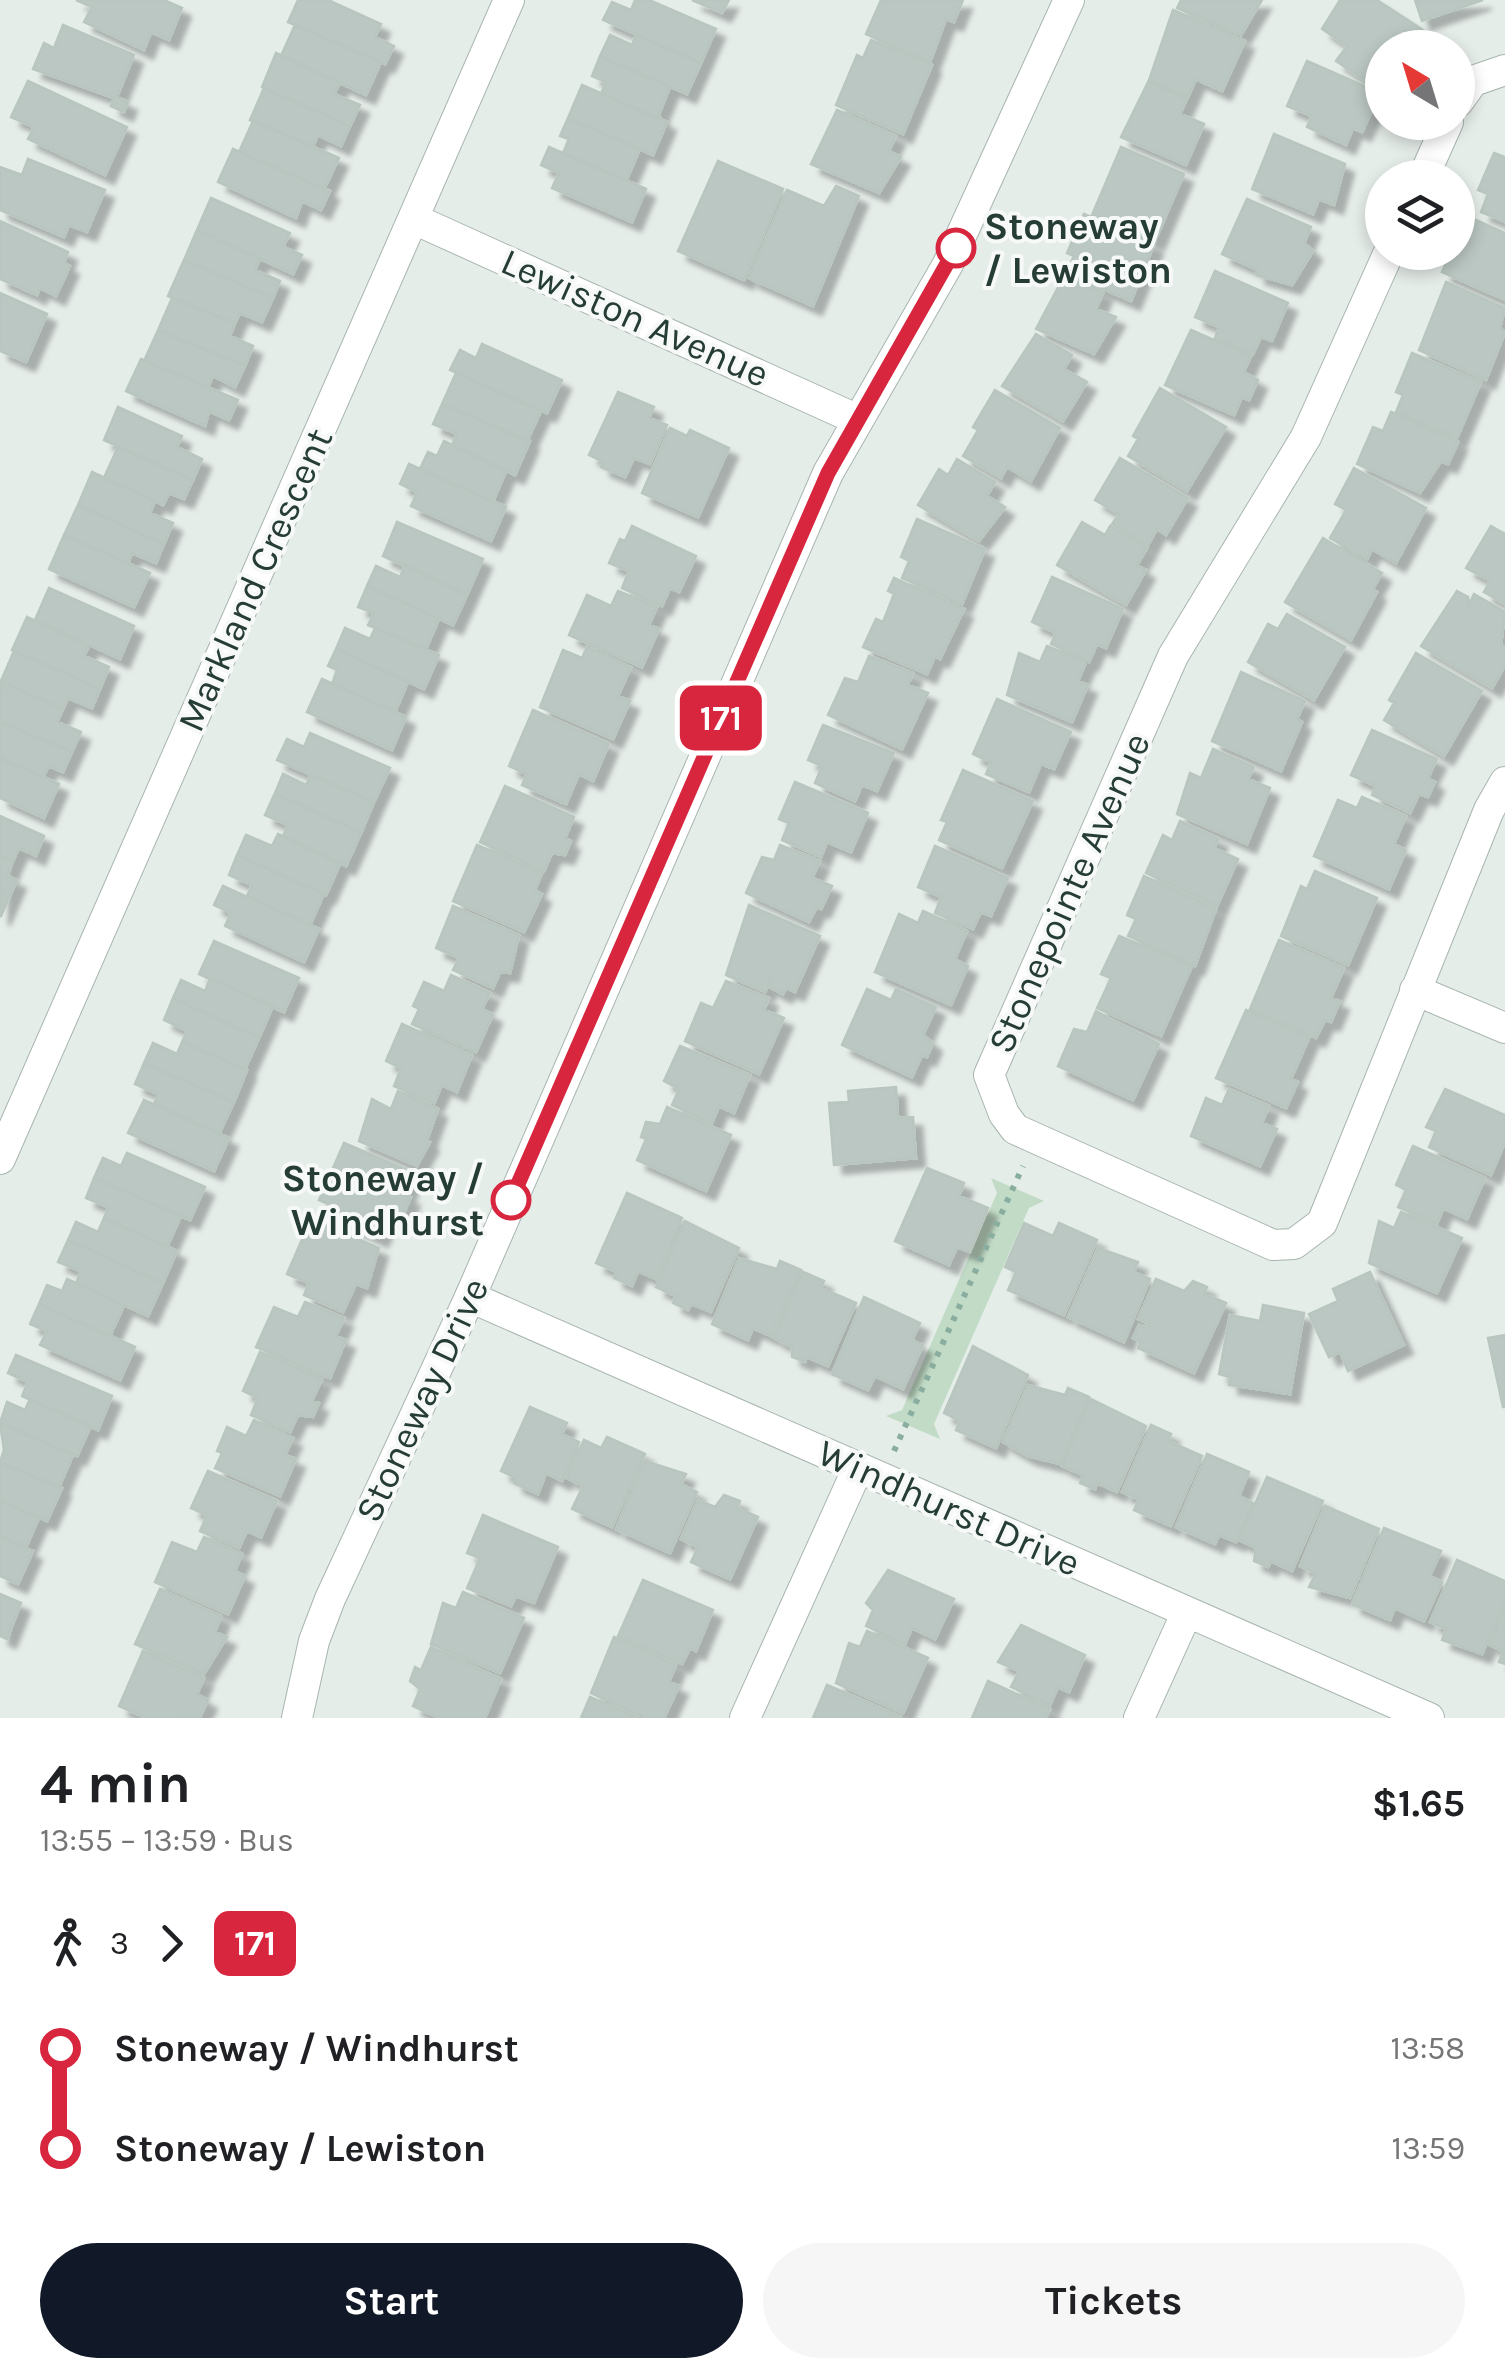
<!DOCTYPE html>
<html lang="en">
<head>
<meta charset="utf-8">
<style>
  body { margin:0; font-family:Karla,sans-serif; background:#f6f6f6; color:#202124; height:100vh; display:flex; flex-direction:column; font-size:38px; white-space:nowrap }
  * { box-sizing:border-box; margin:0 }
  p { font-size:32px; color:#757577 }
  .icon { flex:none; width:55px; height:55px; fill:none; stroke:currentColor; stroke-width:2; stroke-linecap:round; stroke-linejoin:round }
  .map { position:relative; height:1718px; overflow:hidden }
  .sheet { display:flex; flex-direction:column; background:#fff; flex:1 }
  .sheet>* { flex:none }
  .badge { padding:0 20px; border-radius:15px; font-size:35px; line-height:65px }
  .needle { width:65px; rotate:322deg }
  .fabs { position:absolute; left:1365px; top:30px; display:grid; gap:20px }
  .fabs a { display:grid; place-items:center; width:110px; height:110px; border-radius:50%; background:#fff; box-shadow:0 5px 15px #0003; font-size:50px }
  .map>.badge { position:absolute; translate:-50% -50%; box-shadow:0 0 0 5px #fff }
  .legs { display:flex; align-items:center; gap:15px; height:110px; padding:0 40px; font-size:32px }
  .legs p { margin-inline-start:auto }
  .head { display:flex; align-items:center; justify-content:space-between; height:170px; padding:0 40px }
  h1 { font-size:55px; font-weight:700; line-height:75px }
  .primary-button { display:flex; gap:20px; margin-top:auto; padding:20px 40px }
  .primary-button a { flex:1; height:115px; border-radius:60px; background:#111827; color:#fff; font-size:40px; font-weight:700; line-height:115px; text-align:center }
  .primary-button a+a { background:#f6f6f6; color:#202124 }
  ul { padding:0 40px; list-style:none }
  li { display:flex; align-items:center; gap:35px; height:100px; font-size:38px }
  li i { display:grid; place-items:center; width:15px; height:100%; margin:0 12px; background:currentColor }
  li i::after { content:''; width:25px; height:25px; margin:-12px; border:8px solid; border-radius:50%; background:#fff }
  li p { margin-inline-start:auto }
  li:first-child i { background:linear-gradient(#0000 50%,currentColor 0) }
  li:last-child i { background:linear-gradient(currentColor 50%,#0000 0) }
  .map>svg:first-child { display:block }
  .green { fill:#c1dbc6 }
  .building { fill:#bbc7c2; stroke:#b8c6bf; stroke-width:2.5; filter:url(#shadow) }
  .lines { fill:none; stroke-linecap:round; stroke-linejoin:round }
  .minor-casing { stroke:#a8b5af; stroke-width:32 }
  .tertiary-casing { stroke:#a8b5af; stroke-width:32 }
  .path { stroke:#89ad9f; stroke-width:6; stroke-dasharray:5 8; stroke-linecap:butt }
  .minor { stroke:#fff; stroke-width:30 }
  .tertiary { stroke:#fff; stroke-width:30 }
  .line-1-casing { stroke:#fff; stroke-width:22 }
  .line-1 { stroke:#d7263d; stroke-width:15 }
  .stop-1-dot { fill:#fff; stroke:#d7263d; stroke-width:5 }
  .labels { text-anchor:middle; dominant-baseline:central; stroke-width:8; stroke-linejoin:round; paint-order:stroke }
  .stop-label { font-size:38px; font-weight:bold; fill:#263d35; stroke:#f6f9f7; text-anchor:start }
  .street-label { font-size:38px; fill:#263d35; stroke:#f6f9f7 }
</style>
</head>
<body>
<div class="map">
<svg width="1505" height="1718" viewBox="0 0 1505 1718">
  <defs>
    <filter id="shadow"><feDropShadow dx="9" dy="9" stdDeviation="2.5" flood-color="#0004"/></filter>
  </defs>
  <rect width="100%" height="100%" fill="#e5ede9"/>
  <path class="green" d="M991,1178L1044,1201L1029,1208L934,1424L940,1439L886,1416L902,1410L997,1193Z"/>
  <path class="building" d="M76,0H164L182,8L169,40L151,32L144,50L84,22L92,7Z
    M298,0H328L381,24L375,37L394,46L385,64L288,22Z
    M635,0H649L716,29L701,63L603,20L612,2L631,10Z
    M692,0H729L722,13Z
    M881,0H963L954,22L946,19L930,62L866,34Z
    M1181,0H1262L1241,35L1177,8Z
    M1340,0H1377L1423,30L1411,48H1382V69L1372,85L1336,61L1347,46L1322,29Z
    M1415,0H1483L1422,21Z
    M1173,10L1245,41L1222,91L1196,79L1188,97L1149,80Z
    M63,25L134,55L117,97L128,102L124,112L111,106L114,98L33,69L44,43L54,48Z
    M295,25L381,62L366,95L281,56Z
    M610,35L632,45L636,35L701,63L687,94L600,56Z
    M871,40L932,65L903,134L836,105L857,55L863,58Z
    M276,53L340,83L334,94L360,105L350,126L262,87Z
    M600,56L670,87L659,114L661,120L601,94L606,82L592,76Z
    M1307,61L1380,93L1362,132L1353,128L1346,145L1307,127L1312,116L1287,106Z
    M28,81L127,127L105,175L28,139L34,127L11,117Z
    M1148,82L1187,99L1180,114L1204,124L1186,165L1121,137Z
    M582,85L667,122L653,155L568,118Z
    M264,88L350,126L341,146L318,135L313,146L250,120Z
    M837,110L896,136L889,151L901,157L879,193L811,164Z
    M568,118L640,149L626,181L563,153L569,139L560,136Z
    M253,121L339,158L324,189L239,152Z
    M1274,134L1345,164L1334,205L1319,199L1313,214L1252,189Z
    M549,147L646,189L632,222L552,188L559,173L541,165Z
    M1121,147L1184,174L1155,241L1092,215Z
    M233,149L330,191L321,210L302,201L296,218L218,182Z
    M1494,153L1505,157V222L1481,212L1488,194L1478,190Z
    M28,159L105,190L87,232L69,225L64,237L0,210V167L22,175Z
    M718,161L783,189L744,280L678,251Z
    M836,186L859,196L813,306L749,278L787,190L824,206Z
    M211,198L290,233L283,247L302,255L293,274L197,230Z
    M1247,199L1311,227L1304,243L1313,251L1292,285L1256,275L1258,270L1222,254Z
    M1084,214L1154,245L1131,301L1066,273L1074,256L1067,253Z
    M1476,220L1505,233V300L1442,272L1451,252H1458L1459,233L1469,237Z
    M0,221L68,252L64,263L70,266L56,296L40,288L37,295L0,279Z
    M197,230L260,259L255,270L280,281L273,298L184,260Z
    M184,260L273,298L262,322L240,313L235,323L168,296Z
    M1215,271L1288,303L1272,341L1261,337L1253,354L1215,338L1219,327L1195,317Z
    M1064,276L1103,293L1096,309L1116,317L1094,354L1036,329Z
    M1446,282L1505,308L1500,328L1505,332L1486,380L1419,350Z
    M0,293L47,314L26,362L0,351Z
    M172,298L235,323L230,336L253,346L245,366L158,330Z
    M158,330L245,366L235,387L213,376L208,387L144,361Z
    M1191,330L1251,356L1244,372L1258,380L1249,400L1242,397L1234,415L1165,385Z
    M1036,334L1072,355L1064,369L1087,382L1063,421L1002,386Z
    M482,344L562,380L547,413L450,370L460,350L476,358Z
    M1412,353L1481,382L1457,438L1396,412L1403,395L1396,392Z
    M141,359L238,400L229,420L209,411L205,426L126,391Z
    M456,373L541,411L527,441L442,404Z
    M1160,388L1226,427L1187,491L1128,456L1138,439L1133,436Z
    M995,390L1060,428L1031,481L1007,467L1001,478L963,456L978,430L973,427Z
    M618,392L654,407L649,418L667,425L650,464L634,458L625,477L601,467L603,462L589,455Z
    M442,404L530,441L515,475L452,445L457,434L433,424Z
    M118,407L182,436L177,447L202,459L193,480L104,440Z
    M1391,412L1458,442L1448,464L1441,461L1420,493L1357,464L1373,427L1383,431Z
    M670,428L687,436L690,430L729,448L698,517L642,493Z
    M444,441L506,471L493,502L420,469L428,452L437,456Z
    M118,447L193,480L184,499L169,493L163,505L104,478Z
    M1120,458L1188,498L1166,535L1157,529L1148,545L1112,524L1119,514L1095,500Z
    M957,459L995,482L987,496L1005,507L979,541L918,505L939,469L948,475Z
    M409,464L506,507L491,541L411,506L417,492L400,484Z
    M1354,468L1426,508L1396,563L1372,549L1367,559L1330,538L1346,510L1335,504Z
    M92,472L155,501L150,513L173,523L164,544L78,505Z
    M78,505L164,544L156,563L132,553L128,563L64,535Z
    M917,519L985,549L962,604L902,578L909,561L901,557Z
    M397,522L483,559L467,595L383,556Z
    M1082,522L1105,535L1110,526L1147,548L1137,565L1146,570L1126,605L1057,565Z
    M632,526L696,556L679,592L670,588L662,606L622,588L629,571L609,563L620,539L625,541Z
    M1491,526L1505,534V604L1484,592L1490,581L1466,568Z
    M64,535L150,573L134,607L49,569Z
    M1323,538L1382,573L1372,590L1377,592L1351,640L1285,602Z
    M405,565L467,595L453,625L367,586L376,566L400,577Z
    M1052,577L1123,609L1106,648L1097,644L1089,662L1051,644L1056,633L1032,622Z
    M894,578L964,609L940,659L935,656L927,674L863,647L876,619L883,622L894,594L888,591Z
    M367,586L439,619L426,649L368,625L374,613L358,607Z
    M49,588L134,626L120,659L35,620Z
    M618,591L657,607L649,625L659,629L642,667L569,635L587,595L611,606Z
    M1457,591L1468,597L1469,605L1474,594L1505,612L1501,645L1505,647V666L1492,688L1421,646Z
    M1287,614L1345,647L1314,700L1248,662L1268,624L1278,629Z
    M27,617L89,646L84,656L109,667L100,689L12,650Z
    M345,628L370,639L375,628L439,655L424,689L336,649Z
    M1047,646L1086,662L1078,681L1088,685L1072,722L1007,695L1019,653L1040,662Z
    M587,647L631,667L618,696L630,701L613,739L540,707L563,650L582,658Z
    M336,649L408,682L395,712L332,684L337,670L328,666Z
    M14,651L100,689L92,708L68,698L63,709L1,681Z
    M1416,653L1482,691L1444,756L1384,720L1394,703L1389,700Z
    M869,656L913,673L908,685L928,693L902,749L828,715L845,678L858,682Z
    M1241,672L1305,701L1297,719L1302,722L1281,771L1212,741Z
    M322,679L406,717L392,750L307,712Z
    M1,681L63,709L57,722L81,732L72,752L0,722Z
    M997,699L1071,732L1054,769L1041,764L1029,792L986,774L991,762L973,754Z
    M533,710L609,744L593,781L579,774L566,804L522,785L527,774L509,766Z
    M0,722L72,752L63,772L49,766L43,777L0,758Z
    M823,725L894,753L877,791L862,785L855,801L815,783L822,766L808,760Z
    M1372,730L1437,759L1428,778L1435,782L1428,797L1419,794L1410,813L1372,795L1376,786L1351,775Z
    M310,733L390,768L374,802L277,760L287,739L304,747Z
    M1213,749L1254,767L1248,779L1270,788L1247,844L1177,814L1190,773L1201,778Z
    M0,758L59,784L44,818L0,798Z
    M963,770L1033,801L1002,868L939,840L947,822L941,820Z
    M283,774L306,785L311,775L374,802L361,833L275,793Z
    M795,782L868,813L851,852L827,842L821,857L782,840L789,823L779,819Z
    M505,786L574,817L565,838L571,841L565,855L552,853L544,871L480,842Z
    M275,793L361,833L346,866L283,836L288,825L265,815Z
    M1362,797L1406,816L1394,844L1406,850L1389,889L1314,856L1338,800L1357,808Z
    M0,816L44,836L36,856L19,848L13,861L0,856Z
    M1180,821L1219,839L1214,848L1238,859L1217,906L1146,873L1163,835L1172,840Z
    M278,834L340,864L326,895L237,855L246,835L272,846Z
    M477,845L542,873L535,890L542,894L524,932L453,901Z
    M780,845L820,861L812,878L832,886L821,909L817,907L809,922L746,893L762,857L774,860Z
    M935,846L1008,878L991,916L981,912L973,929L935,913L941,897L918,887Z
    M237,855L324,894L310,925L247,896L252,885L229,875Z
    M0,856L13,861L7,876L17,880L9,898L0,895Z
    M1315,871L1377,898L1348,965L1281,936L1301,886L1307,889Z
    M1144,876L1216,909L1195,966L1128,936L1136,919L1127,915Z
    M223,886L319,929L304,962L225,926L231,913L214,905Z
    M0,895L9,898L1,916L0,915Z
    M749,905L820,936L795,992L787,988L783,994L771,988L770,981L765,992L726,975Z
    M453,906L519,935L510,973L500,972L493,988L453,970L459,958L436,948Z
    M923,911L967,931L955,959L968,966L951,1005L875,972L899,914L918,923Z
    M1119,936L1192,966L1161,1036L1097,1008L1111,978L1101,974Z
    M1279,940L1344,968L1331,998L1340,1001L1331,1022L1325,1020L1316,1038L1250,1009Z
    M214,941L299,978L284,1012L199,974Z
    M451,975L490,993L482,1009L493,1014L476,1052L412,1024L419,1009L413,1006L424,982L444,991Z
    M210,979L273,1006L259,1038L173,998L181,980L205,991Z
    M726,981L769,998L764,1010L784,1018L759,1074L685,1041L701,1003L713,1008Z
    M867,989L891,1000L896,989L936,1007L923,1035L933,1043L927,1057L922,1055L912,1077L842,1045Z
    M173,998L259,1038L245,1069L182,1042L187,1031L164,1020Z
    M1246,1010L1309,1038L1291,1079L1298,1082L1286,1108L1216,1078Z
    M1096,1011L1159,1044L1133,1100L1058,1066L1074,1029L1087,1032Z
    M402,1024L472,1055L457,1092L442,1085L434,1103L394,1086L401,1068L386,1061Z
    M182,1042L247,1070L234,1102L144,1063L153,1043L177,1054Z
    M680,1046L750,1075L734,1113L719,1106L712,1123L672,1105L679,1089L664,1081Z
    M144,1063L234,1102L219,1134L154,1104L158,1094L135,1084Z
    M896,1087L898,1118L913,1117L916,1158L834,1165L829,1103L849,1102L848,1091Z
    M1229,1089L1269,1106L1262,1123L1277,1129L1260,1166L1191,1136L1206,1098L1222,1105Z
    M1445,1089L1505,1115V1142L1491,1175L1429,1147L1436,1131L1426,1127Z
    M398,1091L438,1109L427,1140L430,1142L417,1166L359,1141L372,1099L391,1109Z
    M144,1100L229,1138L214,1171L128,1133Z
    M667,1107L731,1135L706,1191L637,1160L646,1139L641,1137L646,1122L660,1124Z
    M344,1143L414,1173L405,1195L411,1197L405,1211L391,1210L379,1238L339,1220L343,1210L319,1200Z
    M1413,1146L1485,1178L1467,1219L1443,1208L1437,1224L1398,1207L1406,1190L1396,1185Z
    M127,1153L205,1187L190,1220L94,1178L103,1158L121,1166Z
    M927,1168L964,1183L959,1196L988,1208L970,1252L957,1247L949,1265L895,1241Z
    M94,1178L181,1216L167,1247L104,1218L108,1207L86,1198Z
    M627,1193L682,1218L656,1279L638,1271L632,1286L614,1278L617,1272L596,1263Z
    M1401,1212L1462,1238L1437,1293L1369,1263L1379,1221L1394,1228Z
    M104,1218L177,1251L163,1283L68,1240L76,1222L98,1232Z
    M311,1219L379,1248L367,1288L356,1284L343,1312L304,1295L309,1283L287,1274Z
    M685,1221L739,1248L711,1312L691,1304L688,1310L673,1303L676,1296L656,1287Z
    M1024,1223L1053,1236L1059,1223L1097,1240L1064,1315L1008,1290L1016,1272L1005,1267Z
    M68,1240L163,1283L148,1316L76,1283L81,1271L58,1262Z
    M1098,1248L1138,1262L1134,1272L1150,1279L1124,1342L1068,1317Z
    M739,1258L777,1269L780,1261L801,1270L771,1336L753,1328L748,1340L712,1324Z
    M803,1272L824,1281L821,1288L856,1303L828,1366L807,1357L805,1362L792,1357V1347L774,1338Z
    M1370,1272L1404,1345L1348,1371L1340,1352L1329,1357L1309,1314L1338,1301L1333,1289Z
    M67,1279L124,1305L110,1336L39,1304L47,1285L62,1291Z
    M1156,1279L1184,1291L1193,1281L1207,1287L1204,1294L1226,1303L1194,1373L1138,1348L1140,1342L1133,1338L1139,1325L1147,1329L1149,1324L1138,1319Z
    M864,1297L920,1323L912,1340L923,1345L903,1389L875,1376L868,1390L832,1374Z
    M305,1302L344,1318L336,1336L346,1340L330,1378L256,1347L274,1307L298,1317Z
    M39,1304L135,1347L120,1380L40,1345L47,1331L30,1324Z
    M1263,1305L1304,1313L1290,1394L1229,1385L1230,1377L1219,1374L1230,1315L1260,1321Z
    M1505,1335V1407H1503L1488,1338Z
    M973,1346L1028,1375L996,1448L956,1430L960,1421L944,1413Z
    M260,1352L322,1379L312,1401L319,1403L313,1417L298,1415L290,1432L251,1415L258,1398L243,1391Z
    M16,1355L112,1396L98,1430L22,1396L28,1382L8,1373Z
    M1028,1385L1065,1395L1068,1388L1089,1397L1060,1464L1028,1456L1003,1442Z
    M30,1399L91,1426L77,1456L0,1423L7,1402L25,1410Z
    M1091,1399L1146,1426L1117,1492L1097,1483L1095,1489L1080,1483L1083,1475L1062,1466Z
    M530,1407L567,1423L562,1434L579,1442L562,1481L546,1473L538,1494L514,1483L516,1478L501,1471Z
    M254,1420L293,1438L285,1455L296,1459L280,1496L215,1468L222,1453L217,1451L227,1427L246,1436Z
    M0,1423L73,1455L59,1487L0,1462L4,1450Z
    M1151,1425L1171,1434L1168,1441L1202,1456L1171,1526L1134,1510L1139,1499L1122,1492Z
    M607,1437L645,1454L612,1527L572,1509L583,1486L567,1478L584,1440L601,1448Z
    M1207,1454L1249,1472L1239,1496L1253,1503L1236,1542L1219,1535L1215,1544L1176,1527Z
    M645,1461L686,1474L681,1484L697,1492L670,1553L616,1529Z
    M0,1462L62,1488L47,1521L0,1500Z
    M208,1471L277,1501L261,1537L247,1531L239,1548L200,1531L207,1515L191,1508Z
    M1267,1477L1323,1501L1292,1571L1271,1561L1268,1567L1254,1561L1256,1548L1239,1540Z
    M724,1495L740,1501L737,1508L758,1517L730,1579L691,1562L698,1547L681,1539L698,1500L715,1507Z
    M0,1500L39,1518L26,1547L0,1536Z
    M1325,1506L1379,1529L1350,1598L1309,1587L1316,1573L1300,1566Z
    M483,1515L558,1547L534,1603L516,1596L511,1606L467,1588L480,1558L467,1553Z
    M1384,1528L1441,1551L1430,1576L1442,1582L1424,1621L1395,1608L1390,1620L1352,1604Z
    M0,1536L33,1551L18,1584L0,1576Z
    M204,1537L242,1554L235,1571L245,1576L228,1614L155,1582L172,1542L197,1552Z
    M1457,1560L1505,1581V1602L1482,1654L1442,1640L1446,1629L1430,1622Z
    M888,1570L954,1599L935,1639L912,1628L905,1644L866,1626L873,1610L866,1603Z
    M643,1580L713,1610L696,1651L690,1648L682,1664L618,1636Z
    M160,1589L221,1616L215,1632L227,1637L204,1674L135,1644Z
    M463,1592L524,1618L500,1673L431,1644L443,1603L456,1608Z
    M0,1594L21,1603L7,1639L0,1636Z
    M1505,1607V1664L1499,1662L1503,1651L1490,1645Z
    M1021,1625L1085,1655L1069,1692L1058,1687L1050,1705L1011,1687L1019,1671L998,1662Z
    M867,1631L928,1658L903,1713L836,1683L849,1643L860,1647Z
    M614,1637L676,1665L669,1682L679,1686L664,1718H646L591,1693Z
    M431,1647L501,1679L485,1718H439L413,1706L420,1689L410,1681L415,1667L421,1670Z
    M143,1651L204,1678L197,1694L208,1700L200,1717L146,1718L119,1706Z
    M988,1681L1050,1709L1046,1718H972Z
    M827,1685L900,1716V1718H813Z
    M590,1697L638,1718H581Z"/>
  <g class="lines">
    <defs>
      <path id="minor" d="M1458,102L1473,81L1505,70
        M1423,178L1448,122
        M414,219L856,419
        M1389,252L1306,437L1173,656L989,1075L1004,1114L1015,1129L1273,1245L1294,1244L1322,1223L1489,810L1505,782
        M1415,990L1505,1028
        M0,1159L509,0
        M470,1297L1429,1718
        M745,1718L858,1468
        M1139,1718L1187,1612"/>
      <path id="tertiary" d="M297,1718L314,1641L330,1599L470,1297L828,473L948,264L1069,0"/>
    </defs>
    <use href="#minor" class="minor-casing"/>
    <use href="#tertiary" class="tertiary-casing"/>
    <path class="path" d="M894,1451L1023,1166"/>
    <use href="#minor" class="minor"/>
    <use href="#tertiary" class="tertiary"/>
  </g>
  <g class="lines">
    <defs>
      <path id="line-1" d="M511,1200L828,473L956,248"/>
    </defs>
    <use href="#line-1" class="line-1-casing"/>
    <use href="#line-1" class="line-1"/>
  </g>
  <g class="stop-1-dot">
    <circle cx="956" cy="248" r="18"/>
    <circle cx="511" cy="1200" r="18"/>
  </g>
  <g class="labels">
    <g class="stop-label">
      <text x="984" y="226">Stoneway<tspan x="984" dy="44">/ Lewiston</tspan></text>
      <text x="484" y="1178" text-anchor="end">Stoneway /<tspan x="484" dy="44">Windhurst</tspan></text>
    </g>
    <g class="street-label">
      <text transform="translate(635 318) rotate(24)">Lewiston Avenue</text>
      <text transform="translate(255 580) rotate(-66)">Markland Crescent</text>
      <text transform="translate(1069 893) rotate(-66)">Stonepointe Avenue</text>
      <text transform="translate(422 1400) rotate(-65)">Stoneway Drive</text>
      <text transform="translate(949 1508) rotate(24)">Windhurst Drive</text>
    </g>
  </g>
</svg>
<div class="fabs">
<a><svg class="needle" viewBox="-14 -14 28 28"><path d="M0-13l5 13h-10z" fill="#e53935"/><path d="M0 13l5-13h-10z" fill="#757577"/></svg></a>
<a><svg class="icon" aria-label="layers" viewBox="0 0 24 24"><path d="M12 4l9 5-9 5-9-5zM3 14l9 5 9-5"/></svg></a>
</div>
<b class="badge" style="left:721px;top:718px;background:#d7263d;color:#fff">171</b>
</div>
<section class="sheet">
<div class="head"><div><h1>4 min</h1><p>13:55 – 13:59 · Bus</p></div><b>$1.65</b></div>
<div class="legs"><svg class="icon" aria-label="walk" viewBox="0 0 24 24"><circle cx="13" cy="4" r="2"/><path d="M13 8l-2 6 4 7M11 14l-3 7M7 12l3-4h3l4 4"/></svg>3<svg class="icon" aria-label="forward" viewBox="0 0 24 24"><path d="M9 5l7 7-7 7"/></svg><b class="badge" style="background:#d7263d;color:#fff">171</b></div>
<ul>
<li><i style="color:#d7263d"></i><b>Stoneway / Windhurst</b><p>13:58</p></li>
<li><i style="color:#d7263d"></i><b>Stoneway / Lewiston</b><p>13:59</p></li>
</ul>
<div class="primary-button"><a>Start</a><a>Tickets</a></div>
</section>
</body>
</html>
